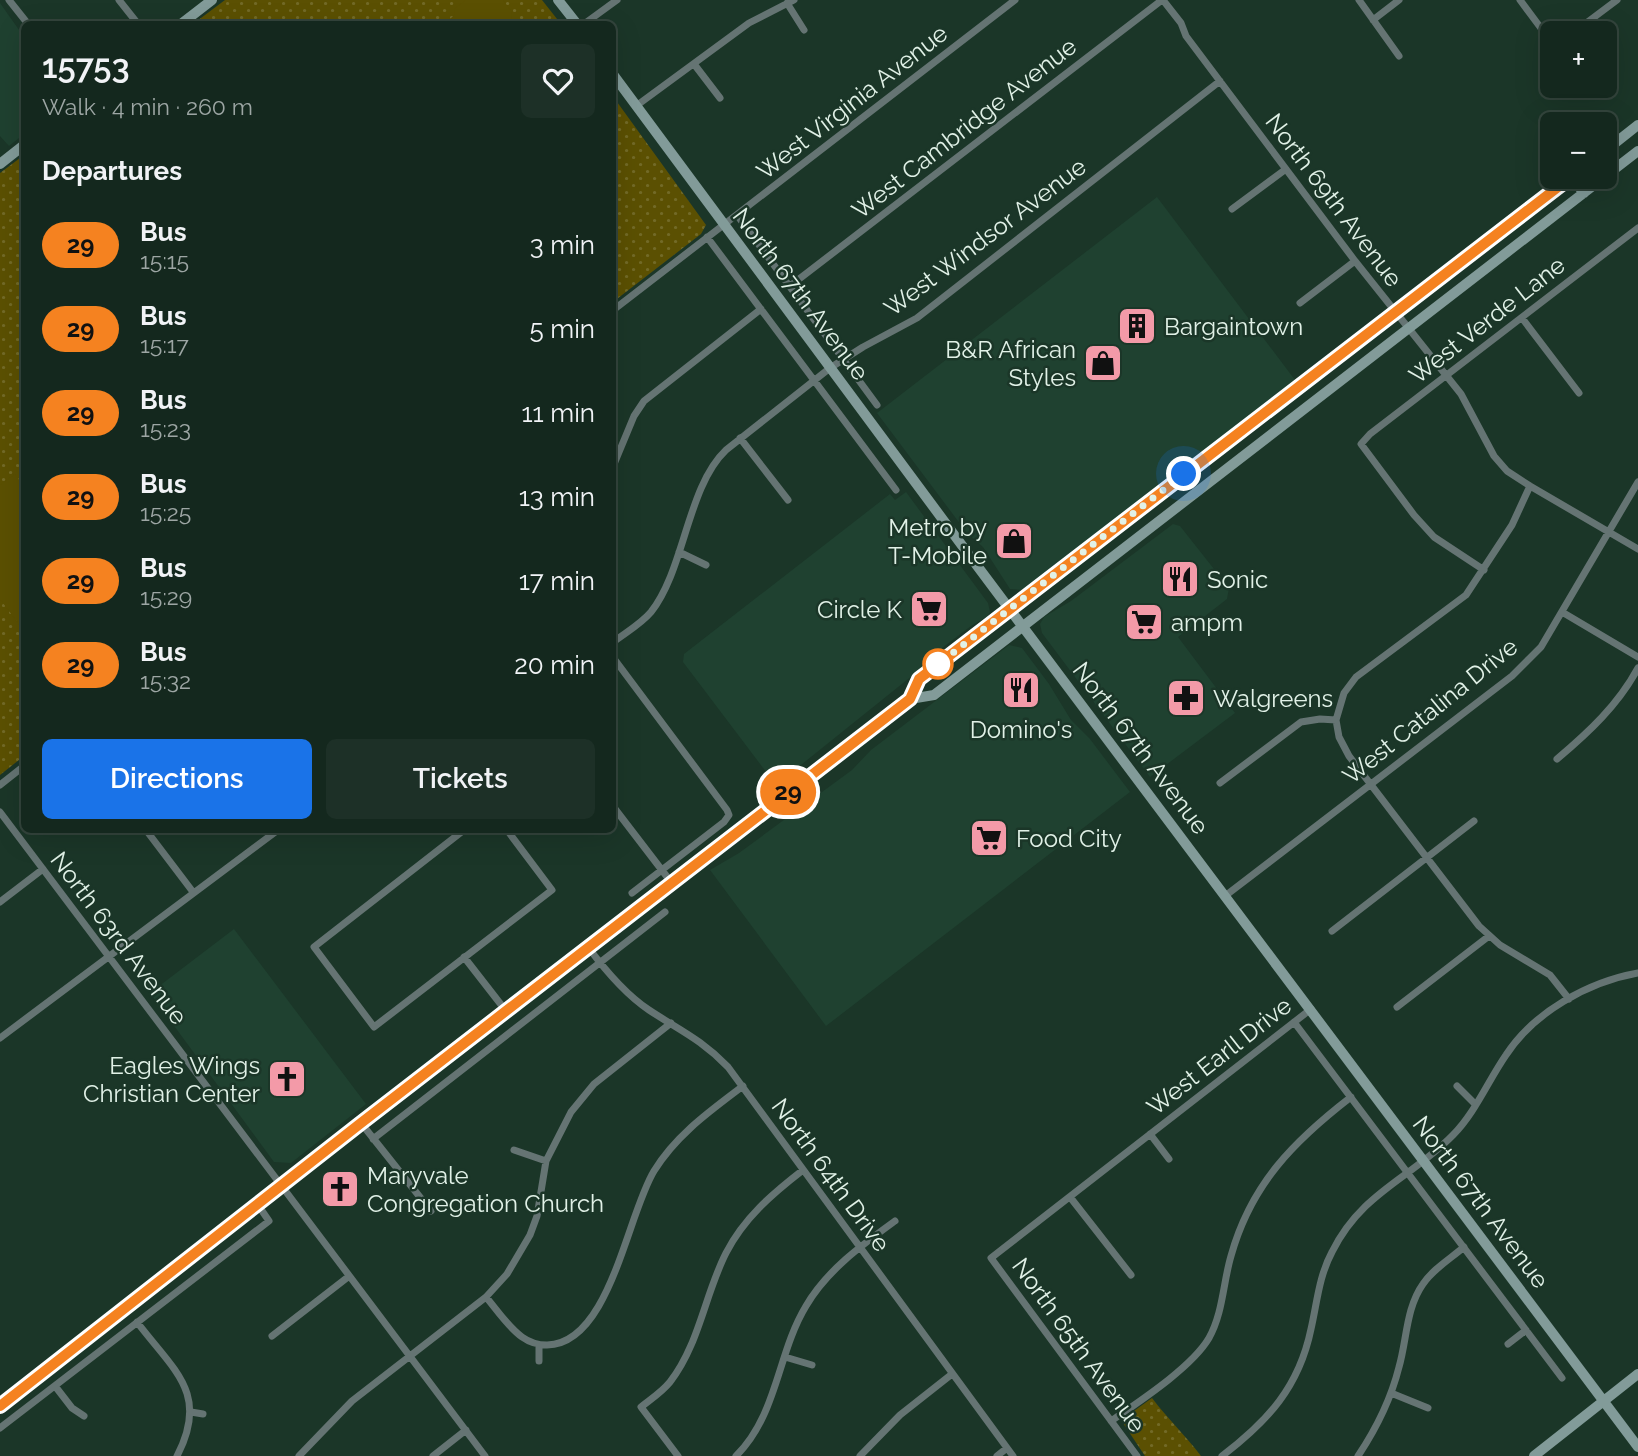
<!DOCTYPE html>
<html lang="en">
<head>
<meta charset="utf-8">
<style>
  body { margin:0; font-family:Raleway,sans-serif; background:#1d3027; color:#f1f3f6; height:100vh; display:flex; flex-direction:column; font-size:26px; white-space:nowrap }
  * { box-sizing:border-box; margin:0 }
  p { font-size:23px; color:#9da6a4 }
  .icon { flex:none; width:38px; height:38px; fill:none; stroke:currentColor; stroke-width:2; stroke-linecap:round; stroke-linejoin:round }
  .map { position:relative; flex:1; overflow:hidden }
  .side { position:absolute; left:21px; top:21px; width:595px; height:812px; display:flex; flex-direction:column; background:#14281e; border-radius:10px; box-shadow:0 7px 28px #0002,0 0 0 2px #33443c }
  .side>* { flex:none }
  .badge { padding:0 14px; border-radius:23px; font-size:24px; line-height:46px }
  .fabs { position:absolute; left:1540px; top:21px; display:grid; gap:14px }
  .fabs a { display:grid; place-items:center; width:77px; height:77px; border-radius:10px; background:#14281e; box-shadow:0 7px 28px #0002,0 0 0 2px #33443c; font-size:35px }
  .you { position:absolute; width:35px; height:35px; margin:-18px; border:5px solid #fff; border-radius:50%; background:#1a73e8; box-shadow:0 0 0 10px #1a73e833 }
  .map>.badge { position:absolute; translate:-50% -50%; box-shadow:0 0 0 4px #fff }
  h2 { padding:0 21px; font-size:26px; line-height:63px }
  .round { display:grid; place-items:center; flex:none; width:74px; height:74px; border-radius:10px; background:#1d3027 }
  .summary { display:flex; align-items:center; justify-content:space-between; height:119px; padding:0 21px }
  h1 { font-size:33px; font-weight:600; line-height:52px }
  .primary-button { display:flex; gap:14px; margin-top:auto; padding:14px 21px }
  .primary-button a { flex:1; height:80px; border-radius:10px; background:#1a73e8; color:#fff; font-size:28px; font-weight:600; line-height:80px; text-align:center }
  .primary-button a+a { background:#1d3027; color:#f1f3f6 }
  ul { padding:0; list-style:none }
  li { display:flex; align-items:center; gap:21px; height:84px; padding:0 21px }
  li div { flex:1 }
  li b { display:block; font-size:26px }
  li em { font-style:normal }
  li .badge { min-width:77px; font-weight:700; text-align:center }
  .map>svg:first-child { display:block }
  .built { fill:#1f4130 }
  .park { fill:url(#park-dots) }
  .garden { fill:#5b5002 }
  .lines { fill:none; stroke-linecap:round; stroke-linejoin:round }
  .street { stroke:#657473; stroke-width:7 }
  .secondary { stroke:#829b99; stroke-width:10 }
  .line-casing { stroke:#fff; stroke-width:16 }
  .line { stroke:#f58220; stroke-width:10 }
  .walk { stroke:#e1f1e7; stroke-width:7; stroke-dasharray:0 12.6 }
  .stop-dot { fill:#fff; stroke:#f58220; stroke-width:3.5 }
  .labels { text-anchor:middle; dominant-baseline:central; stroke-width:5; stroke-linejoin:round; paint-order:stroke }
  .street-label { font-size:24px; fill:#e1f1e7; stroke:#1b3628 }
  .poi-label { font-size:24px; fill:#e1f1e7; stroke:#1b3628; text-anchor:start }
</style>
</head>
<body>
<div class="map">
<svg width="1638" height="1456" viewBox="0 0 1638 1456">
  <defs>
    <pattern id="park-dots" width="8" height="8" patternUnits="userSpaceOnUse" patternTransform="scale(1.75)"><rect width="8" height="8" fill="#5b5002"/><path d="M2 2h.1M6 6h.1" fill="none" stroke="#726a27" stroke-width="1.8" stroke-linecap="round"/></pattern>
  </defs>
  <rect width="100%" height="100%" fill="#1b3628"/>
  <path class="built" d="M0,3L24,37V134L9,146L0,136Z
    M1157,197L1295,380L1023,590L1010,589L983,547L967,533L877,413Z
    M906,492L988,603L990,612L988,616L971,626L942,648L933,659L776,785L683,662L684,654L890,494L895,500Z
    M1173,524L1180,526L1229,588L1227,599L1178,637L1235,713L1150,777L1042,633L1040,624L1044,617L1071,601Z
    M1009,645L1022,648L1049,684L1071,720L1090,739L1130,792L826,1026L710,870L739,853L852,770L871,750Z
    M234,929L366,1104L291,1163L274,1162L150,993Z"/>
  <path class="park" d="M225,0H542L561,24H193Z
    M612,95L706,225L701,234L613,302Z
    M24,155V756L0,775V173Z
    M1152,1398C1168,1419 1185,1435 1201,1456H1145L1123,1423L1127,1416Z"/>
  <path class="garden" d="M466,0H503L511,11L512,20L509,24H443L455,15L454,9Z
    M15,474L24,487V631L0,599V485Z"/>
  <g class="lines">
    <path class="street" d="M9,0L28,24
      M119,0L138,24
      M1163,0L1181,23L1186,36L1355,261L1461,394L1494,456L1507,471L1530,486L1638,549
      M1359,0L1399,56
      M1520,0L1552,43
      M787,3L804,30
      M1373,20L1399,0
      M584,24L617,0
      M1573,33L1617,0
      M694,64L720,98
      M636,106L749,23L794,0
      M1232,209L1286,169
      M737,215L877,405
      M707,237L896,490
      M790,286L1162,0
      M1300,303L1355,261
      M612,311L1015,0
      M1522,318L1579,393
      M740,438L788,500
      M612,469L634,416L644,401L761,309
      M679,552L706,565
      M1484,570L1434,537L1414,515L1361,444L1370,434L1638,228
      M1562,612L1638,657
      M612,643C625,633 641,624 651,612C685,569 687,487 726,450L830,368L863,347L917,318L1220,81
      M612,656L727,810L729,815L724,822L632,893
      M1336,720L1339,737L1349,756L1479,926L1500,945L1550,975L1569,999
      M1557,759C1589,732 1618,705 1638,668
      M1220,783L1301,722L1320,719L1336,720L1344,693L1356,677L1466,595L1512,525L1530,486
      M0,785L24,766
      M612,805L671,882
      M0,812L485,1456
      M146,830L193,892
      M464,830L314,947L374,1027L552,890L507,830
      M1225,896L1512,676L1541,647L1638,482
      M0,902L43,869
      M1332,931L1474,821
      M588,947C605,970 625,994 649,1010C679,1030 701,1039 728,1067L1013,1456
      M464,957L506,1011
      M1397,1007L1489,936
      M1294,1022L1562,1378
      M0,1038L278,830
      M1457,1086L1475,1104
      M361,1123L431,1211
      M1150,1134L1169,1159
      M373,1139L665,912
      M514,1150L546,1161
      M1070,1197L1131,1275
      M486,1297C497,1310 508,1327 522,1337C529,1342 539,1345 547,1345C610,1344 627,1215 654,1171C676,1135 710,1111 743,1086
      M137,1322C173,1370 210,1393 177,1456
      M272,1336L348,1277
      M1508,1344L1526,1330
      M785,1357L812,1365
      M539,1361V1345
      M55,1386L72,1408L84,1416
      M1391,1393L1428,1408
      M191,1412L203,1414
      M1111,1421C1140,1401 1192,1367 1209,1338C1223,1313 1223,1283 1231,1256C1251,1184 1294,1141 1351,1097
      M0,1428L269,1221L258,1205
      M299,1456L352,1401L486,1297L507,1274L530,1235L537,1216L546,1161L571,1112L594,1084L671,1023
      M433,1456L466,1430
      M678,1456L641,1407C651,1399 662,1392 670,1382C699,1345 705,1294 726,1253C744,1218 772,1194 803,1170
      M736,1456C778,1414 777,1354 806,1306C827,1270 862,1245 895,1221
      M860,1456L900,1415L952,1374
      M997,1456L1007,1448
      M1137,1456L991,1258L1311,1009
      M1222,1456C1268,1421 1299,1387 1311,1329C1317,1303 1319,1276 1332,1252C1362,1192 1410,1179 1453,1135C1475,1113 1488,1081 1506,1055C1534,1012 1588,982 1638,973
      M1358,1456C1376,1429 1391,1399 1399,1367C1407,1339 1406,1308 1423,1284C1433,1269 1450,1259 1464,1247"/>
    <path class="secondary" d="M558,0L577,24
      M181,24L212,0
      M612,73L975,563L1638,1447
      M1605,151L1638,125
      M0,164L24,145
      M910,699L934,695L1638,151
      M0,1406L361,1123L910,699L919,679L936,665L1571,177L1584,193
      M1534,1456L1638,1374"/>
  </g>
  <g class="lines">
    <defs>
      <path id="line" d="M0,1406L361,1123L910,699L919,679L936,666L1571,177"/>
    </defs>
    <use href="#line" class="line-casing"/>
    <use href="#line" class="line"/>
    <path class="walk" d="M938,664L936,666L1184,474"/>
  </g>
  <defs>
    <symbol id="building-square" viewBox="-11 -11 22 22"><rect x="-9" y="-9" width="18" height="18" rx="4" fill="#f39aa8" stroke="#1b3628"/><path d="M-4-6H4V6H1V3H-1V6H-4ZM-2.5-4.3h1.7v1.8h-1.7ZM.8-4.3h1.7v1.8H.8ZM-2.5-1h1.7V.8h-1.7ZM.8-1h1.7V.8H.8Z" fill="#111"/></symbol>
    <symbol id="shop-square" viewBox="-11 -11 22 22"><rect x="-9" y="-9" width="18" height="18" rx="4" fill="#f39aa8" stroke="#1b3628"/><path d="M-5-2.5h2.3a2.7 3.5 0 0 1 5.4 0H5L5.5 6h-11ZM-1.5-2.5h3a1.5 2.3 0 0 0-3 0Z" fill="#111"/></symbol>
    <symbol id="restaurant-square" viewBox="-11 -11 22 22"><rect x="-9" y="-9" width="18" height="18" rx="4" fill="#f39aa8" stroke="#1b3628"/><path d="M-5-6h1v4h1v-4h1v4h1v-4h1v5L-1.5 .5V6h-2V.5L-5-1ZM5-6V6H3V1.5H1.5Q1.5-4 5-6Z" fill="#111"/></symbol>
    <symbol id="supermarket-square" viewBox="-11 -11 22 22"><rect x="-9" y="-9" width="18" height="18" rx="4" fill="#f39aa8" stroke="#1b3628"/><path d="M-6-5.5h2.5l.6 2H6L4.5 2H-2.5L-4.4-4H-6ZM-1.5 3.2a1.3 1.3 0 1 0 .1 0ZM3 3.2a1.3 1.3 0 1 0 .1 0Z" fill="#111"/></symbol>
    <symbol id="pharmacy-square" viewBox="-11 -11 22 22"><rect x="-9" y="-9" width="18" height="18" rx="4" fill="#f39aa8" stroke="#1b3628"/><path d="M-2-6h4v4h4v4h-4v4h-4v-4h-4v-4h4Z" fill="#111"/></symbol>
    <symbol id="church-square" viewBox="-11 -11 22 22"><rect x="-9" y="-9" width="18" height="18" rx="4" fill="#f39aa8" stroke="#1b3628"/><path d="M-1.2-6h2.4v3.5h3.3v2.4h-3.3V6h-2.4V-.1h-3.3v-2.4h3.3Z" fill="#111"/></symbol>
  </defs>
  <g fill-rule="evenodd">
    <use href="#building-square" x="1115" y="304" width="44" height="44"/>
    <use href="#shop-square" x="1081" y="341" width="44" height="44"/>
    <use href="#shop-square" x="992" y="519" width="44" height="44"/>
    <use href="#restaurant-square" x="1158" y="557" width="44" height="44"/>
    <use href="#supermarket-square" x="907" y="587" width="44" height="44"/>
    <use href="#supermarket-square" x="1122" y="600" width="44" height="44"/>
    <use href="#restaurant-square" x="999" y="668" width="44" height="44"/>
    <use href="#pharmacy-square" x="1164" y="676" width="44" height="44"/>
    <use href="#supermarket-square" x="967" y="816" width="44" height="44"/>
    <use href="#church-square" x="265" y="1057" width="44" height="44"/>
    <use href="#church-square" x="318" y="1167" width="44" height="44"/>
  </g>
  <circle class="stop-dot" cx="938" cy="664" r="14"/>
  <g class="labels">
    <g class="street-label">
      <text transform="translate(852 102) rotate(-38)">West Virginia Avenue</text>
      <text transform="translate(964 128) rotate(-38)">West Cambridge Avenue</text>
      <text transform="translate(1334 200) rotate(53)">North 69th Avenue</text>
      <text transform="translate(985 237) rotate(-37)">West Windsor Avenue</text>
      <text transform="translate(801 294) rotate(53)">North 67th Avenue</text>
      <text transform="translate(1487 320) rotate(-38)">West Verde Lane</text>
      <text transform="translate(1430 711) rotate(-39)">West Catalina Drive</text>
      <text transform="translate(1141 748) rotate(53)">North 67th Avenue</text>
      <text transform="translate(119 938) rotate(53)">North 63rd Avenue</text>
      <text transform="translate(1219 1056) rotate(-38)">West Earll Drive</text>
      <text transform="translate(831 1175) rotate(54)">North 64th Drive</text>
      <text transform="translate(1481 1202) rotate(53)">North 67th Avenue</text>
      <text transform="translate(1079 1345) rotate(54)">North 65th Avenue</text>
    </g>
    <g class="poi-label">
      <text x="1164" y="326">Bargaintown</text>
      <text x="1076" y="349" text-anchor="end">B&amp;R African<tspan x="1076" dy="28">Styles</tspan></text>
      <text x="987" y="527" text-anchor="end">Metro by<tspan x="987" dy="28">T-Mobile</tspan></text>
      <text x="1207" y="579">Sonic</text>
      <text x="902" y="609" text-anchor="end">Circle K</text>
      <text x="1171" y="622">ampm</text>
      <text x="1213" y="698">Walgreens</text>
      <text x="1021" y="729" text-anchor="middle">Domino's</text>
      <text x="1016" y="838">Food City</text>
      <text x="260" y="1065" text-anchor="end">Eagles Wings<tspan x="260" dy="28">Christian Center</tspan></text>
      <text x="367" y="1175">Maryvale<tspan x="367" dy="28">Congregation Church</tspan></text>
    </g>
  </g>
</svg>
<div class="fabs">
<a>+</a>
<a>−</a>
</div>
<div class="you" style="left:1184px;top:474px"></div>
<b class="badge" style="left:788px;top:792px;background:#f58220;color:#111">29</b>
<section class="side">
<div class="summary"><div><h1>15753</h1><p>Walk · 4 min · 260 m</p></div><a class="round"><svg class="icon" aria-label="heart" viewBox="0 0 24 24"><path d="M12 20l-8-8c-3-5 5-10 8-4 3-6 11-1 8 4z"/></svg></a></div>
<h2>Departures</h2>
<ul>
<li><span class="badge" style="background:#f58220;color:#111">29</span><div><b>Bus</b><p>15:15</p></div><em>3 min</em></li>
<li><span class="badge" style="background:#f58220;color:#111">29</span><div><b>Bus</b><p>15:17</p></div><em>5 min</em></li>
<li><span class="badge" style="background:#f58220;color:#111">29</span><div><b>Bus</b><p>15:23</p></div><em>11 min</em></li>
<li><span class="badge" style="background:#f58220;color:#111">29</span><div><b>Bus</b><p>15:25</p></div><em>13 min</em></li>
<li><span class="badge" style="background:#f58220;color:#111">29</span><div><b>Bus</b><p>15:29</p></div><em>17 min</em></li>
<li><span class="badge" style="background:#f58220;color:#111">29</span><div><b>Bus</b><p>15:32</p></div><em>20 min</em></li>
</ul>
<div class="primary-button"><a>Directions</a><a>Tickets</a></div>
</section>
</div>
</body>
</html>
